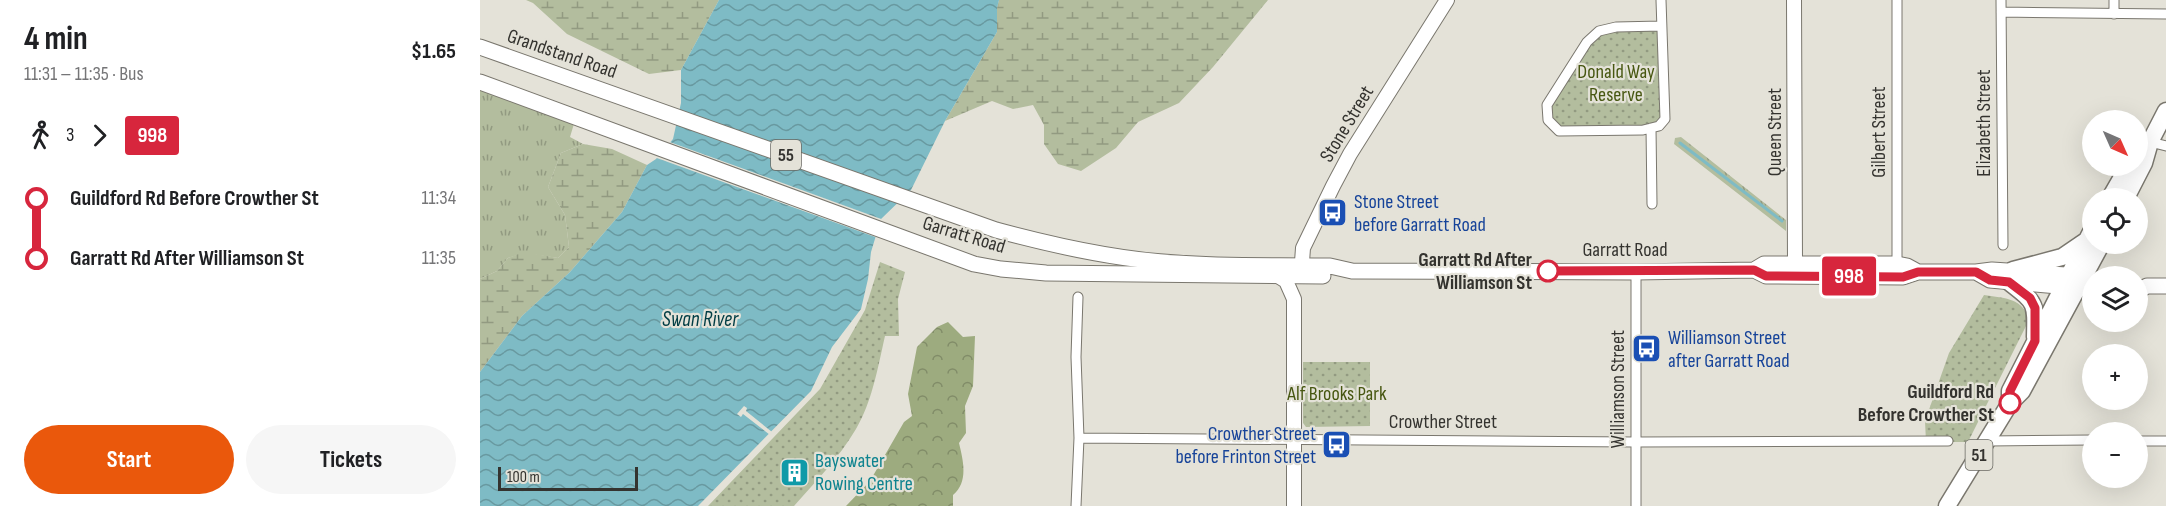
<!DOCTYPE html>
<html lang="en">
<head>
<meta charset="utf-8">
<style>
  body { margin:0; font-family:"Sofia Sans Condensed",sans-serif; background:#f6f6f6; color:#202124; height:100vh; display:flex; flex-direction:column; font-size:22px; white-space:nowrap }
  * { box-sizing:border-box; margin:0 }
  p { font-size:20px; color:#757577 }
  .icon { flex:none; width:33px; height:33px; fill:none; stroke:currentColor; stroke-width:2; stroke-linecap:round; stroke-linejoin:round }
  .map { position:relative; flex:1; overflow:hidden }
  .drawer { display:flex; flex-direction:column; background:#fff; width:480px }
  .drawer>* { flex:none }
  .badge { padding:0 12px; border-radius:4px; font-size:21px; line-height:39px }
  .needle { width:39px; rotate:135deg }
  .tools { position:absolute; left:1602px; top:110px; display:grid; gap:12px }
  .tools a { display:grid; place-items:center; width:66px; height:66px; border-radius:50%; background:#fff; box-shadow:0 6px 24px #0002; font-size:30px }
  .scale { position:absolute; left:18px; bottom:15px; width:140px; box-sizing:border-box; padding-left:6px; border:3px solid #34332f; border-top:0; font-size:16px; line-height:21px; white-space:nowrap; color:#34332f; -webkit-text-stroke:4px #e4e2d8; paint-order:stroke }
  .map>.badge { position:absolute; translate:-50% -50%; box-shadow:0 0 0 3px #fff }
  .legs { display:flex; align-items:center; gap:9px; height:66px; padding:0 24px; font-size:20px }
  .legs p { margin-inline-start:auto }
  .headline { display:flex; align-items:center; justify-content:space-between; height:102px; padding:0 24px }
  h1 { font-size:33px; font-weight:700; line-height:45px }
  .action { display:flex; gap:12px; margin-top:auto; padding:12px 24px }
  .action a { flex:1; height:69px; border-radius:36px; background:#ea580c; color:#fff; font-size:24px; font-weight:700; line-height:69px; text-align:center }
  .action a+a { background:#f6f6f6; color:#202124 }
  ul { padding:0 24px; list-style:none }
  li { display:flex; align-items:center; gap:21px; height:60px; font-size:22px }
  li i { display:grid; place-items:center; width:9px; height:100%; margin:0 8px; background:currentColor }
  li i::after { content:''; width:15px; height:15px; margin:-8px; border:4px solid; border-radius:50%; background:#fff }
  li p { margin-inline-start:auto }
  li:first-child i { background:linear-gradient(#0000 50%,currentColor 0) }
  li:last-child i { background:linear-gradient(currentColor 50%,#0000 0) }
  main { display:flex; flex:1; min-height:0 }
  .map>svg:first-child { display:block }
  .grass { fill:url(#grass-tufts) }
  .forest { fill:url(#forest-crowns) }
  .wetland { fill:url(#wetland-marsh) }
  .park { fill:url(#park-dots) }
  .water { fill:url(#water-waves) }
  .pier { fill:#e4e2d8 }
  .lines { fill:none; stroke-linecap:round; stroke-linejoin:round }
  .stream { stroke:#7ebbc5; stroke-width:3 }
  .street-casing { stroke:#7a776e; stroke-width:11 }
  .secondary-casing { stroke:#7a776e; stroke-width:16 }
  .primary-casing { stroke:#7a776e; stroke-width:17 }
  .highway-casing { stroke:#7a776e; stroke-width:19 }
  .street { stroke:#fff; stroke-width:9 }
  .secondary { stroke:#fff; stroke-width:14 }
  .primary { stroke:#fff; stroke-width:15 }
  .highway { stroke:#fff; stroke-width:16 }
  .line-1-casing { stroke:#fff; stroke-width:14 }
  .line-1 { stroke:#d7263d; stroke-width:9 }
  .stop-1-dot { fill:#fff; stroke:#d7263d; stroke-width:3 }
  .labels { text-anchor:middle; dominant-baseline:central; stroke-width:4.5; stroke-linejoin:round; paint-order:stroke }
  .shield { fill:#e4e2d8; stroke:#696862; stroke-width:1.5 }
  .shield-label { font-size:18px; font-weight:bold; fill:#34332f }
  .street-label { font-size:20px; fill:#34332f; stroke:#e4e2d8 }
  .park-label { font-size:20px; fill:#475711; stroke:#e4e2d8 }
  .transit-label { font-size:20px; fill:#164399; stroke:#e4e2d8; text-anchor:start }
  .stop-label { font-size:20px; font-weight:bold; fill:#34332f; stroke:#e4e2d8; text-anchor:end }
  .culture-label { font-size:20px; fill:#0d838f; stroke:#e4e2d8; text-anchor:start }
  .water-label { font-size:21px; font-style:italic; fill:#003d44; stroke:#e4e2d8 }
</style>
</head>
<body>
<main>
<section class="drawer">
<div class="headline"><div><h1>4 min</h1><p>11:31 – 11:35 · Bus</p></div><b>$1.65</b></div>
<div class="legs"><svg class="icon" aria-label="walk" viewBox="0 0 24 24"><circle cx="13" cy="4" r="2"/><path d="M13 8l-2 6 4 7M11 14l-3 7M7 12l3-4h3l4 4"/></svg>3<svg class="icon" aria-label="forward" viewBox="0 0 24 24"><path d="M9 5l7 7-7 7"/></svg><b class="badge" style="background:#d7263d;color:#fff">998</b></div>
<ul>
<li><i style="color:#d7263d"></i><b>Guildford Rd Before Crowther St</b><p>11:34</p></li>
<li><i style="color:#d7263d"></i><b>Garratt Rd After Williamson St</b><p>11:35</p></li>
</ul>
<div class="action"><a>Start</a><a>Tickets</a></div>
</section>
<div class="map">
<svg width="1686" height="506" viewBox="0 0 1686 506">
  <defs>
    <pattern id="grass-tufts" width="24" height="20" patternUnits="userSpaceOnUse" patternTransform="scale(1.5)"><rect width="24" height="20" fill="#b3bd9e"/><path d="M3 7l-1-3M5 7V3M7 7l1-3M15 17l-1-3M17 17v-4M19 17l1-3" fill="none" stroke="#929a81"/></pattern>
    <pattern id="forest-crowns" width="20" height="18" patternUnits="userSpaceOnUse" patternTransform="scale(1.5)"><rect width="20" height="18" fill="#9dab7f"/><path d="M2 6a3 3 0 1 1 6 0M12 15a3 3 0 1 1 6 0" fill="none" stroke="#818c68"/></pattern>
    <pattern id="wetland-marsh" width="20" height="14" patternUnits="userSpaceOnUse" patternTransform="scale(1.5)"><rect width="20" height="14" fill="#b3bd9e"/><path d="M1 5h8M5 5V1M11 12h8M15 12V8" fill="none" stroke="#929a81"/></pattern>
    <pattern id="park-dots" width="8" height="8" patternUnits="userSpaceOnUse" patternTransform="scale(1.5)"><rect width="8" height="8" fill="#b3bd9e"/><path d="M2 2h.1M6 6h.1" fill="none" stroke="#929a81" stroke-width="1.8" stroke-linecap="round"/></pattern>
    <pattern id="water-waves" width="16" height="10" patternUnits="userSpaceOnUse" patternTransform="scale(1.5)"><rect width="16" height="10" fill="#7ebbc5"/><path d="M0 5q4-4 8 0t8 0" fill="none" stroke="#6899a0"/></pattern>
  </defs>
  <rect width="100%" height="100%" fill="#e4e2d8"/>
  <path class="grass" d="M0,82L96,117L90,137L103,144L81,153L68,187L85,215L89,247L78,258L44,253L28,258L17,271L0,279Z
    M1201,137L1306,220V231L1194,144L1195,138Z"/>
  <path class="forest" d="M468,322L483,337L495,336L493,386L485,406L486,433L479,443C483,460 489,482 473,495V506H366L390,481L424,422L432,416L428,394L437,347L457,327Z"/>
  <path class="wetland" d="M46,0H239L201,70L169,74L87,34L53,3Z
    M519,0H788L733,67L699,103L658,122L636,148L601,171L578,164L564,144V125L553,105L533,109L512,101L465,121L517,32V8Z
    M103,144L132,149L167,165L142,212L90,272L42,316L0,372V279L17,271L28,258L44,252L78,258L89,247L85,215L68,187L81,153Z"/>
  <path class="park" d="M1179,23L1185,119L1179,126L1079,131L1067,105L1107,42L1136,27Z
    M400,262L425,272L418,299L419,336H405C398,367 392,402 376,429C359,458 336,481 314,506H228L340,389L385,310Z
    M1504,295C1522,298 1541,297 1548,317L1546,326L1488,442H1446L1445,421L1469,353Z
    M823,362H890V426L826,427L823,423Z"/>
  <path class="water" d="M239,0H519L517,8V32L465,121L431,190L401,219L391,252L388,279L381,309L352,347L331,391L218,506H0V372L42,316L90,272L142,212L167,165L176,159L193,139L201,103V70Z"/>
  <path class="pier" d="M187,141L404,220L398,238L174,157Z
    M264,406L267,408L266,411L292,432L290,435L263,414L261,417L257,414Z"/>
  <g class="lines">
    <path class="stream" d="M1200,143L1302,221"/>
    <defs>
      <path id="street" d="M1181,0L1185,119L1179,126L1163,130L1079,131L1068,120L1067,105L1107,42L1119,31L1136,27L1181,26
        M1521,0L1523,245
        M1521,12L1686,14
        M1634,14V0
        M1171,128L1172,204
        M1670,142L1686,146
        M1417,264V0
        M1156,272V506
        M598,297L596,357L599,438L1156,442L1468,441
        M1508,441L1612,440
        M1658,441H1686
        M596,506L599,438"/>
      <path id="secondary" d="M1314,0L1315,263
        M798,276L806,281L814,299V506
        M821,276L823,248L853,186L870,154L967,0"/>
      <path id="primary" d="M0,47L516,230C575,246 637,260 697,263C748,267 799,265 850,266L872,271L1156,272L1274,270L1286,276L1423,277L1438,272H1496L1512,270L1601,276
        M0,82L494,264L521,269L566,273L843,276
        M1274,270L1284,264H1417L1427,266L1438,272
        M1496,272L1510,280L1612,289
        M1658,291L1667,286H1686"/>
      <path id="highway" d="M1630,198L1649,165
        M1646,198L1664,163L1670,142L1686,111
        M1533,270L1582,257L1604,242
        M1529,282C1556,303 1556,302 1555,337
        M1530,403V391L1612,230
        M1467,506L1530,403L1542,391L1622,243"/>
    </defs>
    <use href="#street" class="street-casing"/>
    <use href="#secondary" class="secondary-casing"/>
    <use href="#primary" class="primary-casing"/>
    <use href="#highway" class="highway-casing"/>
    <use href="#street" class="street"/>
    <use href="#secondary" class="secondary"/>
    <use href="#primary" class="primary"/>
    <use href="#highway" class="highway"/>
  </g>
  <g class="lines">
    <defs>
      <path id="line-1" d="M1068,271L1274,270L1286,276L1423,277L1438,272H1496L1510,280L1529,282L1550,298L1555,308V341L1530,391V403"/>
    </defs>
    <use href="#line-1" class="line-1-casing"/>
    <use href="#line-1" class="line-1"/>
  </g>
  <defs>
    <symbol id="bus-square" viewBox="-11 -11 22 22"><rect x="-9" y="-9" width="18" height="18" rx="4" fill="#1a4fb4" stroke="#e4e2d8"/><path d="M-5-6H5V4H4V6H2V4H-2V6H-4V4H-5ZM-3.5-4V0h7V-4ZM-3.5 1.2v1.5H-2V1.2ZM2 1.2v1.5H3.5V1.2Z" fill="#fff"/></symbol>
    <symbol id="building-square" viewBox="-11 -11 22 22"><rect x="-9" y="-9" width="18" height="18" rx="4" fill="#0f9aa8" stroke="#e4e2d8"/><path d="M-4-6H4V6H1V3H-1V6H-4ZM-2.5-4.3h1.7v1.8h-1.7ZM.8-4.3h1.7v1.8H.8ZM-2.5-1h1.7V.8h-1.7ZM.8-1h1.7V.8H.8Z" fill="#fff"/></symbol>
  </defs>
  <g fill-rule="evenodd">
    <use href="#bus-square" x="836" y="196" width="33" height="33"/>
    <use href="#bus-square" x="1150" y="332" width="33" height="33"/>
    <use href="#bus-square" x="840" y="428" width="33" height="33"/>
    <use href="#building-square" x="298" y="456" width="33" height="33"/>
  </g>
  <g class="stop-1-dot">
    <circle cx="1068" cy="271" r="10"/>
    <circle cx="1530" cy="403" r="10"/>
  </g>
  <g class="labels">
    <g class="shield">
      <rect x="291" y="140" width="30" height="30" rx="4.5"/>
      <rect x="1485.5" y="440" width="27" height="30" rx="4.5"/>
    </g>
    <g class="shield-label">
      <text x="306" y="155">55</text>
      <text x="1499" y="455">51</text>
    </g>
    <g class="street-label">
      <text transform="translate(82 54) rotate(19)">Grandstand Road</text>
      <text transform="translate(1504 123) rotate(-90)">Elizabeth Street</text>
      <text transform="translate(867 124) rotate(-59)">Stone Street</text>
      <text transform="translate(1295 132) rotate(-90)">Queen Street</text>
      <text transform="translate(1399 132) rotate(-90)">Gilbert Street</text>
      <text transform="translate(484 235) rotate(17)">Garratt Road</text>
      <text x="1145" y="250">Garratt Road</text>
      <text transform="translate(1138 389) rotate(-90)">Williamson Street</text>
      <text x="963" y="422">Crowther Street</text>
    </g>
    <g class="park-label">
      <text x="1136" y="72">Donald Way<tspan x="1136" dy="23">Reserve</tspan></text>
      <text x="857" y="394">Alf Brooks Park</text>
    </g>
    <g class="transit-label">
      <text x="874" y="202">Stone Street<tspan x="874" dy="23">before Garratt Road</tspan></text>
      <text x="1188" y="338">Williamson Street<tspan x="1188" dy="23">after Garratt Road</tspan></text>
      <text x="836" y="434" text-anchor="end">Crowther Street<tspan x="836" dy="23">before Frinton Street</tspan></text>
    </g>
    <g class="stop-label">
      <text x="1052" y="260">Garratt Rd After<tspan x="1052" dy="23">Williamson St</tspan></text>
      <text x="1514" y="392">Guildford Rd<tspan x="1514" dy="23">Before Crowther St</tspan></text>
    </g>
    <g class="culture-label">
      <text x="335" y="461">Bayswater<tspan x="335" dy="23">Rowing Centre</tspan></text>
    </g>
    <g class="water-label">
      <text x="220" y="319">Swan River</text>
    </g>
  </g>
</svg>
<div class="tools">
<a><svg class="needle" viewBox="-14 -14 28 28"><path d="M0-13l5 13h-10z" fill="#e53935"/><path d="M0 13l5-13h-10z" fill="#757577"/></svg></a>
<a><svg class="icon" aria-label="locate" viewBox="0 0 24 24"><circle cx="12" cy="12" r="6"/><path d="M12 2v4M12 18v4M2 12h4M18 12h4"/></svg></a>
<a><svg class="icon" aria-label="layers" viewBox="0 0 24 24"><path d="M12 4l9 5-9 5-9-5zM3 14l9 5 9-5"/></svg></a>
<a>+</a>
<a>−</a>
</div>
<div class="scale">100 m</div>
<b class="badge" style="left:1369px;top:276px;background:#d7263d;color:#fff">998</b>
</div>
</main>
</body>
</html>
